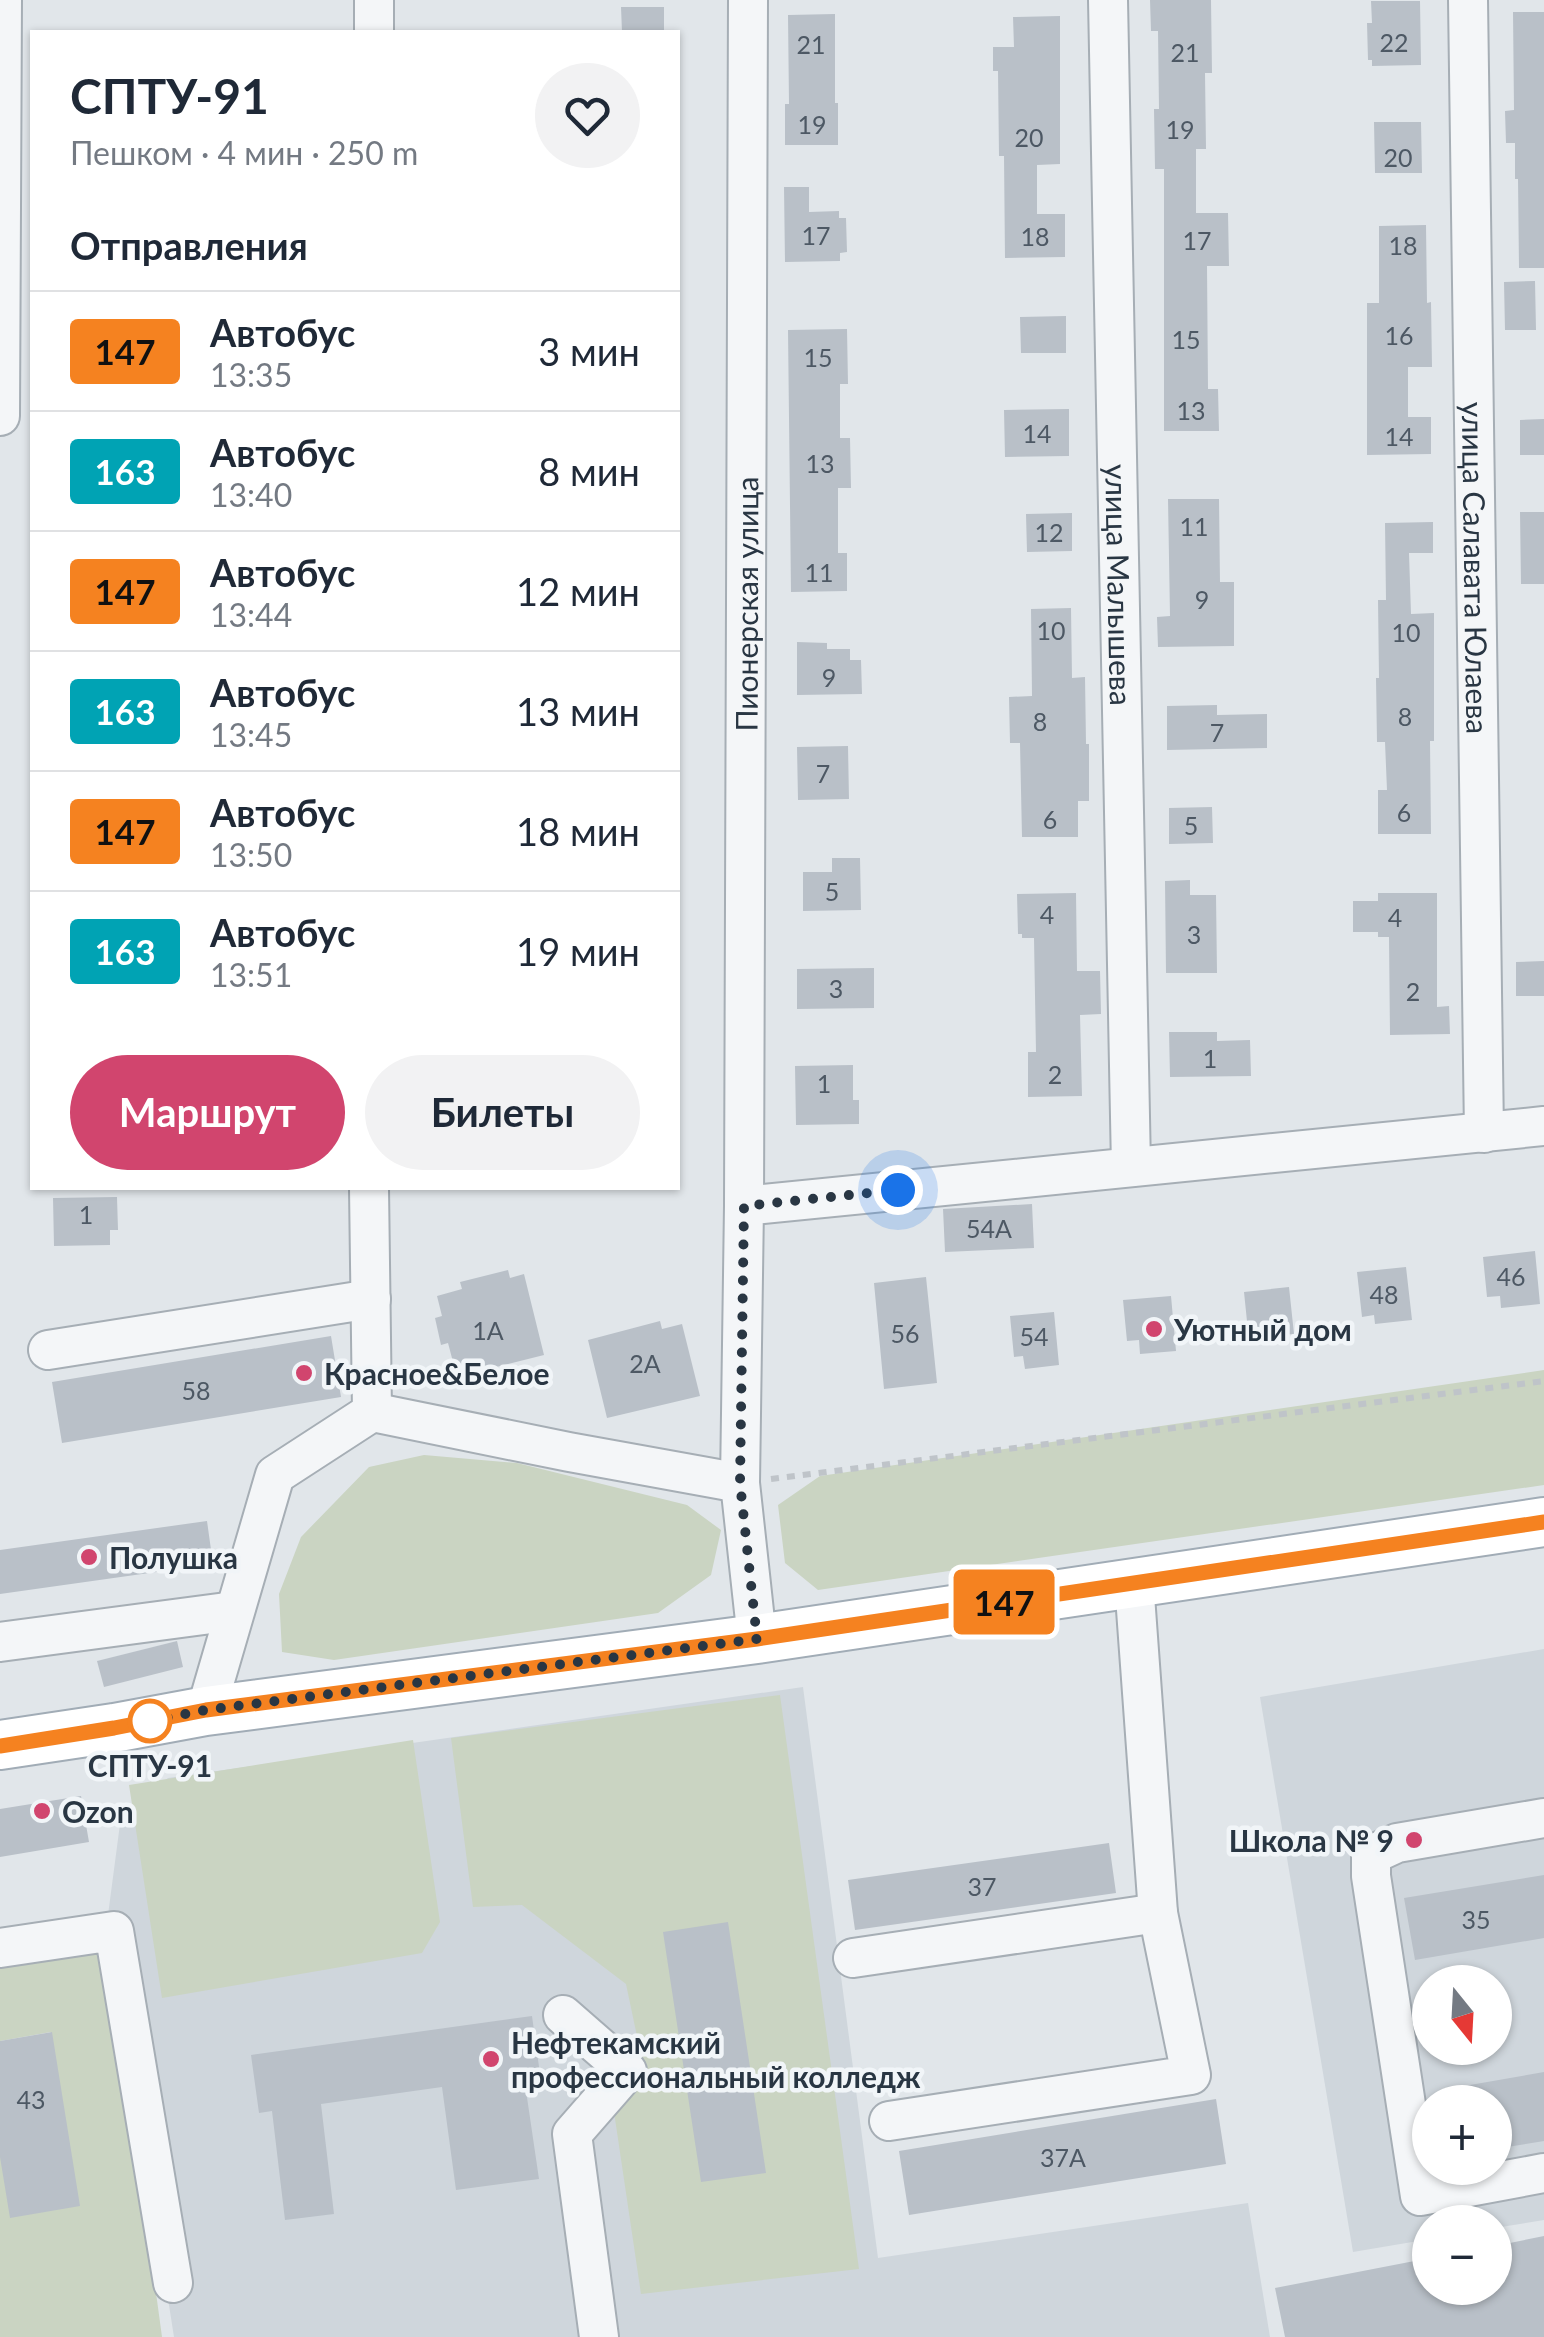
<!DOCTYPE html>
<html lang="ru">
<head>
<meta charset="utf-8">
<style>
  body { margin:0; font-family:Lato,sans-serif; background:#f2f2f3; color:#1f2937; height:100vh; display:flex; flex-direction:column; font-size:38px; white-space:nowrap }
  * { box-sizing:border-box; margin:0 }
  p { font-size:32px; color:#747a83 }
  .icon { flex:none; width:55px; height:55px; fill:none; stroke:currentColor; stroke-width:2; stroke-linecap:round; stroke-linejoin:round }
  .map { position:relative; flex:1; overflow:hidden }
  .panel { position:absolute; left:30px; top:30px; width:650px; height:1160px; display:flex; flex-direction:column; background:#fff; border-radius:0px; box-shadow:0 2px 8px #0004 }
  .panel>* { flex:none }
  .badge { padding:0 20px; border-radius:8px; font-size:35px; line-height:65px }
  .needle { width:65px; rotate:162deg }
  .fabs { position:absolute; left:1412px; top:1965px; display:grid; gap:20px }
  .fabs a { display:grid; place-items:center; width:100px; height:100px; border-radius:50%; background:#fff; box-shadow:0 2px 8px #0004; font-size:50px }
  .you { position:absolute; width:50px; height:50px; margin:-25px; border:8px solid #fff; border-radius:50%; background:#1a73e8; box-shadow:0 0 0 15px #1a73e833 }
  .map>.badge { position:absolute; translate:-50% -50%; box-shadow:0 0 0 5px #fff }
  h2 { padding:0 40px; font-size:38px; line-height:90px }
  .round { display:grid; place-items:center; flex:none; width:105px; height:105px; border-radius:52px; background:#f2f2f3 }
  .overview { display:flex; align-items:center; justify-content:space-between; height:170px; padding:0 40px }
  h1 { font-size:48px; font-weight:700; line-height:75px }
  .button { display:flex; gap:20px; margin-top:auto; padding:20px 40px }
  .button a { flex:1; height:115px; border-radius:60px; background:#d1456e; color:#fff; font-size:40px; font-weight:700; line-height:115px; text-align:center }
  .button a+a { background:#f2f2f3; color:#1f2937 }
  ul { padding:0; list-style:none }
  li { display:flex; align-items:center; gap:30px; height:120px; padding:0 40px; border-top:2px solid #e0e1e3 }
  li div { flex:1 }
  li b { display:block; font-size:38px }
  li em { font-style:normal }
  li .badge { min-width:110px; font-weight:700; text-align:center }
  .map>svg:first-child { display:block }
  .built { fill:#cfd6dc; fill-rule:evenodd }
  .green { fill:#cad4c2 }
  .building { fill:#b9c0c8 }
  .lines { fill:none; stroke-linecap:round; stroke-linejoin:round }
  .minor-casing { stroke:#a6aeb5; stroke-width:42 }
  .major-casing { stroke:#a1acb6; stroke-width:52 }
  .path { stroke:#bfc4c9; stroke-width:6; stroke-dasharray:8 8; stroke-linecap:butt }
  .minor { stroke:#f4f6f8; stroke-width:38 }
  .major { stroke:#fff; stroke-width:48 }
  .line-casing { stroke:#fff; stroke-width:22 }
  .line { stroke:#f58220; stroke-width:15 }
  .walk { stroke:#293643; stroke-width:10; stroke-dasharray:0 18 }
  .poi-dot { fill:#d1456e; stroke:#f1f5f8; stroke-width:4 }
  .stop-dot { fill:#fff; stroke:#f58220; stroke-width:5 }
  .labels { text-anchor:middle; dominant-baseline:central; stroke-width:9; stroke-linejoin:round; paint-order:stroke }
  .number-label { font-size:25px; fill:#4d5864 }
  .street-label { font-size:30px; fill:#293643; stroke:#f1f5f8 }
  .poi-label { font-size:30px; font-weight:bold; fill:#293643; stroke:#f1f5f8; text-anchor:start }
  .stop-label { font-size:30px; font-weight:bold; fill:#293643; stroke:#f1f5f8 }
</style>
</head>
<body>
<div class="map">
<svg width="1544" height="2337" viewBox="0 0 1544 2337">
  <rect width="100%" height="100%" fill="#e1e6ea"/>
  <path class="built" d="M1544,1649V2220L1495,2228V2222H1430V2239L1353,2252L1260,1697ZM1430,1982H1495V2048H1430ZM1430,2102H1495V2168H1430Z
    M803,1687L878,2258L1248,2203L1270,2337H174L108,1915L120,1824L168,1778Z"/>
  <path class="green" d="M1544,1370V1485L818,1590L785,1563L778,1505L820,1476Z
    M424,1455L517,1463L687,1505L721,1530L711,1575L658,1613L334,1660L282,1652L279,1594L301,1537L369,1467Z
    M780,1695L859,2269L641,2294L614,2112L646,2079L626,1984L522,1905L473,1907L451,1738Z
    M413,1740L440,1922L422,1953L162,1998L129,1785Z
    M105,1917L162,2337H0V2157L51,2032L0,2041V1928Z"/>
  <path class="building" d="M1150,0H1211L1212,73H1205L1206,149H1196V213H1228L1229,266H1207L1208,389H1218L1219,431H1164V169H1155L1154,109H1159L1158,31H1151Z
    M1371,1H1420L1421,65L1372,66V60H1368L1367,23H1372Z
    M621,7H664V32H622Z
    M1513,12H1544V268H1519L1518,179H1515V143H1506L1505,111L1514,110Z
    M835,14V103H838V145H785V104H789L788,15Z
    M1060,16V164L1037,165V214H1065V257L1005,258L1004,156H999L998,71H993V47H1014L1013,17Z
    M1374,122H1421L1422,173H1375Z
    M784,187H809V212L839,211V218H846L847,252L840,253V261L785,262Z
    M1426,225L1427,303L1431,302L1432,367H1408V417H1431V454L1367,455V303H1379V226Z
    M1535,281L1536,330H1505L1504,282Z
    M1066,316V353H1021L1020,317Z
    M847,329L848,384H840V438H850L851,488H838V553H847V591L791,592L788,330Z
    M1069,409V456L1005,457L1004,410Z
    M1544,419V455H1520V420Z
    M1168,499H1219L1220,582H1234V646L1158,647L1157,617L1170,616Z
    M1520,512H1544V584H1521Z
    M1072,513V551L1027,552L1026,514Z
    M1433,522V553H1409L1411,614L1434,613V741H1430L1431,834H1378V790H1387L1385,742H1377L1376,678H1379L1378,600H1386L1385,523Z
    M1071,608L1072,678L1085,677L1086,744H1089V801H1078V837H1022L1020,743H1010L1009,697L1032,696L1031,609Z
    M797,642L827,643V649H850V660H861L862,694L797,695Z
    M1217,705V715L1267,714V748L1167,750V706Z
    M848,746L849,799L798,800L797,747Z
    M1212,807L1213,843L1169,844V808Z
    M832,858H860L861,910L803,911V872H832Z
    M1190,880V895H1216L1217,973H1166L1165,881Z
    M1076,893L1077,971H1100L1101,1014L1080,1015L1082,1096L1028,1097V1052H1036L1034,938H1022V934H1018L1017,894Z
    M1378,893H1437V1007L1449,1006L1450,1034L1390,1035L1389,937H1378V932H1353V901H1378Z
    M1544,961V996H1516V962Z
    M874,968V1008L797,1009V969Z
    M1169,1032H1217V1041L1250,1040L1251,1076L1170,1077Z
    M853,1065V1100H859V1124L796,1125L795,1066Z
    M117,1197L118,1230H110V1245L54,1246L53,1198Z
    M1032,1204L1034,1248L945,1252L943,1209Z
    M1535,1251L1540,1304L1501,1308L1500,1296L1487,1297L1483,1257Z
    M1406,1267L1412,1320L1375,1324L1374,1315L1362,1317L1357,1272Z
    M508,1270L510,1278L524,1274L544,1355L457,1377L448,1343L441,1345L435,1318L442,1316L437,1296L462,1289L460,1282Z
    M926,1277L937,1383L884,1389L874,1283Z
    M1289,1287L1294,1334L1260,1337V1330L1248,1331L1244,1292Z
    M1171,1296L1176,1351L1140,1354L1139,1340L1127,1341L1123,1300Z
    M1054,1312L1059,1365L1025,1369L1023,1356L1014,1357L1010,1316Z
    M660,1321L662,1329L682,1324L700,1396L607,1418L588,1340Z
    M331,1336L341,1397L62,1443L52,1382Z
    M207,1521L213,1564L0,1594V1550Z
    M177,1641L183,1667L104,1687L97,1661Z
    M81,1796L89,1842L0,1857V1809Z
    M1109,1843L1116,1893L855,1930L848,1880Z
    M1544,1875V1938L1415,1960L1404,1898Z
    M728,1922L766,2173L701,2182L663,1932Z
    M532,2016L540,2074L524,2077L539,2179L456,2190L442,2087L321,2104L334,2214L285,2220L272,2111L259,2113L251,2055Z
    M52,2032L80,2206L10,2218L0,2157V2041Z
    M1544,2072V2141L1495,2149V2102H1448L1447,2089Z
    M1216,2099L1226,2164L909,2215L899,2151Z
    M1544,2236V2337H1285L1275,2288L1430,2258V2288H1495V2246Z"/>
  <g class="lines">
    <defs>
      <g id="minor">
        <path id="s1" d="M1108,0L1131,1167"/>
        <path id="s2" d="M1468,0L1484,1133"/>
        <path d="M374,32V0"/>
        <path d="M0,416L2,0"/>
        <path id="s3" d="M744,1206L748,0"/>
        <path d="M48,1350L371,1299"/>
        <path d="M372,1412L569,1452L740,1483"/>
        <path d="M757,1639L740,1483L744,1206L1544,1126"/>
        <path d="M0,1642L234,1611"/>
        <path d="M206,1711L275,1475L372,1412L369,1188"/>
        <path d="M1544,1818L1397,1843L1371,1855V1876L1420,2196L1544,2173"/>
        <path d="M0,1948L114,1931L173,2283"/>
        <path d="M853,1958L1158,1913"/>
        <path d="M563,2015L627,2071L572,2134L599,2337"/>
        <path d="M889,2121L1191,2075L1158,1913L1134,1582"/>
      </g>
      <path id="major" d="M0,1745L114,1728L206,1711L757,1639L1544,1522"/>
    </defs>
    <use href="#minor" class="minor-casing"/>
    <use href="#major" class="major-casing"/>
    <path class="path" d="M771,1479L1544,1381"/>
    <use href="#minor" class="minor"/>
    <use href="#major" class="major"/>
  </g>
  <g class="lines">
    <defs>
      <path id="line" d="M0,1746L114,1728L206,1710L757,1639L1544,1522"/>
    </defs>
    <use href="#line" class="line-casing"/>
    <use href="#line" class="line"/>
    <path class="walk" d="M150,1721L206,1710L757,1639L740,1483L744,1206L898,1190"/>
  </g>
  <g class="poi-dot">
    <circle cx="1154" cy="1329" r="10"/>
    <circle cx="304" cy="1373" r="10"/>
    <circle cx="89" cy="1557" r="10"/>
    <circle cx="42" cy="1811" r="10"/>
    <circle cx="1414" cy="1840" r="10"/>
    <circle cx="491" cy="2059" r="10"/>
  </g>
  <circle class="stop-dot" cx="150" cy="1721" r="20"/>
  <g class="labels">
    <g class="number-label">
      <text x="1394" y="42">22</text>
      <text x="811" y="44">21</text>
      <text x="1185" y="52">21</text>
      <text x="812" y="124">19</text>
      <text x="1180" y="129">19</text>
      <text x="1029" y="137">20</text>
      <text x="1398" y="157">20</text>
      <text x="816" y="235">17</text>
      <text x="1035" y="236">18</text>
      <text x="1197" y="240">17</text>
      <text x="1403" y="245">18</text>
      <text x="1399" y="335">16</text>
      <text x="1186" y="339">15</text>
      <text x="818" y="357">15</text>
      <text x="1191" y="410">13</text>
      <text x="1037" y="433">14</text>
      <text x="1399" y="436">14</text>
      <text x="820" y="463">13</text>
      <text x="1194" y="526">11</text>
      <text x="1049" y="532">12</text>
      <text x="819" y="572">11</text>
      <text x="1202" y="599">9</text>
      <text x="1051" y="630">10</text>
      <text x="1406" y="632">10</text>
      <text x="829" y="677">9</text>
      <text x="1405" y="716">8</text>
      <text x="1040" y="721">8</text>
      <text x="1217" y="732">7</text>
      <text x="823" y="773">7</text>
      <text x="1404" y="812">6</text>
      <text x="1050" y="819">6</text>
      <text x="1191" y="825">5</text>
      <text x="832" y="891">5</text>
      <text x="1047" y="914">4</text>
      <text x="1395" y="917">4</text>
      <text x="1194" y="934">3</text>
      <text x="836" y="988">3</text>
      <text x="1413" y="991">2</text>
      <text x="1210" y="1058">1</text>
      <text x="1055" y="1074">2</text>
      <text x="824" y="1083">1</text>
      <text x="86" y="1214">1</text>
      <text x="989" y="1228">54А</text>
      <text x="1511" y="1276">46</text>
      <text x="1384" y="1294">48</text>
      <text x="488" y="1330">1А</text>
      <text x="905" y="1333">56</text>
      <text x="1034" y="1336">54</text>
      <text x="645" y="1363">2А</text>
      <text x="196" y="1390">58</text>
      <text x="982" y="1886">37</text>
      <text x="1476" y="1919">35</text>
      <text x="31" y="2099">43</text>
      <text x="1063" y="2157">37А</text>
    </g>
    <g class="street-label">
      <text stroke="none"><textPath href="#s2" startOffset="568">улица Салавата Юлаева</textPath></text>
      <text stroke="none"><textPath href="#s1" startOffset="585">улица Малышева</textPath></text>
      <text stroke="none"><textPath href="#s3" startOffset="602">Пионерская улица</textPath></text>
    </g>
    <g class="poi-label">
      <text x="1174" y="1329">Уютный дом</text>
      <text x="324" y="1373">Красное&amp;Белое</text>
      <text x="109" y="1557">Полушка</text>
      <text x="62" y="1811">Ozon</text>
      <text x="1394" y="1840" text-anchor="end">Школа № 9</text>
      <text x="511" y="2042">Нефтекамский<tspan x="511" dy="34">профессиональный колледж</tspan></text>
    </g>
    <g class="stop-label">
      <text x="150" y="1765">СПТУ-91</text>
    </g>
  </g>
</svg>
<div class="fabs">
<a><svg class="needle" viewBox="-14 -14 28 28"><path d="M0-13l5 13h-10z" fill="#e53935"/><path d="M0 13l5-13h-10z" fill="#747a83"/></svg></a>
<a>+</a>
<a>−</a>
</div>
<div class="you" style="left:898px;top:1190px"></div>
<b class="badge" style="left:1004px;top:1602px;background:#f58220;color:#111">147</b>
<section class="panel">
<div class="overview"><div><h1>СПТУ-91</h1><p>Пешком · 4 мин · 250 m</p></div><a class="round"><svg class="icon" aria-label="heart" viewBox="0 0 24 24"><path d="M12 20l-8-8c-3-5 5-10 8-4 3-6 11-1 8 4z"/></svg></a></div>
<h2>Отправления</h2>
<ul>
<li><span class="badge" style="background:#f58220;color:#111">147</span><div><b>Автобус</b><p>13:35</p></div><em>3 мин</em></li>
<li><span class="badge" style="background:#00a3b4;color:#fff">163</span><div><b>Автобус</b><p>13:40</p></div><em>8 мин</em></li>
<li><span class="badge" style="background:#f58220;color:#111">147</span><div><b>Автобус</b><p>13:44</p></div><em>12 мин</em></li>
<li><span class="badge" style="background:#00a3b4;color:#fff">163</span><div><b>Автобус</b><p>13:45</p></div><em>13 мин</em></li>
<li><span class="badge" style="background:#f58220;color:#111">147</span><div><b>Автобус</b><p>13:50</p></div><em>18 мин</em></li>
<li><span class="badge" style="background:#00a3b4;color:#fff">163</span><div><b>Автобус</b><p>13:51</p></div><em>19 мин</em></li>
</ul>
<div class="button"><a>Маршрут</a><a>Билеты</a></div>
</section>
</div>
</body>
</html>
